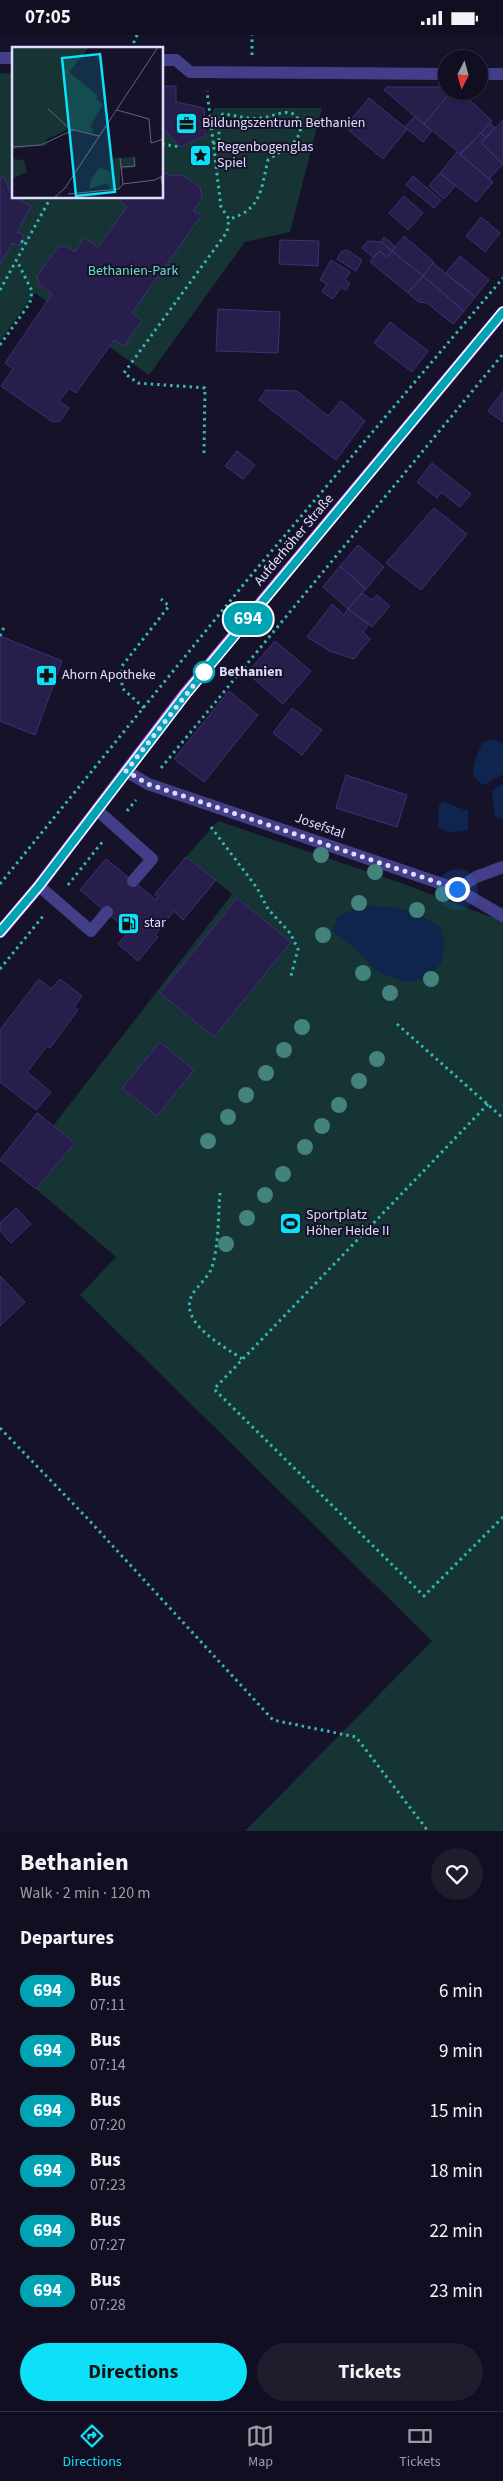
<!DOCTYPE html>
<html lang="en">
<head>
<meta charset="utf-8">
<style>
  body { margin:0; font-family:"Source Sans 3",sans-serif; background:#1e1c2d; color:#f1f3f6; height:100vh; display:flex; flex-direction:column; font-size:19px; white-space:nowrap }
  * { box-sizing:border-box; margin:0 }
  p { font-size:16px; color:#9c9ca5 }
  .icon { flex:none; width:28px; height:28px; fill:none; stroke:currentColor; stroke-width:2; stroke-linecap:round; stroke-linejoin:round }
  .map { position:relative; height:1796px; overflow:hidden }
  .sheet { display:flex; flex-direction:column; background:#100e20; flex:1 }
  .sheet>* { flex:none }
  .badge { padding:0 10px; border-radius:16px; font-size:18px; line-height:32px }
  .needle { width:32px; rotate:186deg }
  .controls { position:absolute; left:438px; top:15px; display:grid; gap:10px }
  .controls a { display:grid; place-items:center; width:50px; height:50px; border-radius:50%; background:#100e20; box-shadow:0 1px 4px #0004,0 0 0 1px #302e3e; font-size:25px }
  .you { position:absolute; width:25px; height:25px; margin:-12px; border:4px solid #fff; border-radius:50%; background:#1a73e8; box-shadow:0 0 0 8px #1a73e833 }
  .map>.badge { position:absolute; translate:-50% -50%; box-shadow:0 0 0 2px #fff }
  h2 { padding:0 20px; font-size:19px; line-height:45px }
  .round { display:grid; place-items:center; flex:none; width:52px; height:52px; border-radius:26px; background:#1e1c2d }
  .summary { display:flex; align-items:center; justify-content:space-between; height:85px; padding:0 20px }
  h1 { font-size:24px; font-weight:700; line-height:38px }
  .primary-button { display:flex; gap:10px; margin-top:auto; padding:10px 20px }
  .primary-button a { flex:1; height:58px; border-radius:30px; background:#0ee0f8; color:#111; font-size:20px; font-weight:700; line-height:58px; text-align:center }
  .primary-button a+a { background:#1e1c2d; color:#f1f3f6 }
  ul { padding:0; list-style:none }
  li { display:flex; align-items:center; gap:15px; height:60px; padding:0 20px }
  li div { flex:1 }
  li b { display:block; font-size:19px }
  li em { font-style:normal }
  li .badge { min-width:55px; font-weight:700; text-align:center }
  .status { display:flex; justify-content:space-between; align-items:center; height:35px; padding:0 25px; background:#100e20; direction:ltr }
  .status svg { height:14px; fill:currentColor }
  .tabs { display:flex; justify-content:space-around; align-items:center; height:70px; border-top:1px solid #302e3e; background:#100e20; font-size:14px; color:#9c9ca5 }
  .tabs a { display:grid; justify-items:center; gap:2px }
  .tabs .current { color:#0ee0f8 }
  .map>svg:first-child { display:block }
  .green { fill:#153433 }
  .water { fill:#0f254d }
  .building { fill:#281e4b; stroke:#3f3176 }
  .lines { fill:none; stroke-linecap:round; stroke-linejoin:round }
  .path { stroke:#34bab3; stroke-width:3; stroke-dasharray:2.5 4; stroke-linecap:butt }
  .service { stroke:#423e88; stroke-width:12 }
  .minor { stroke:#423e88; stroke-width:12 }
  .primary { stroke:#c466fb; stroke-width:12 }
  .tree { fill:#43827d }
  .line-casing { stroke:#fff; stroke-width:11 }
  .line { stroke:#00a3b4; stroke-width:8 }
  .walk { stroke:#e0dcfe; stroke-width:5; stroke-dasharray:0 9 }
  .stop-dot { fill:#fff; stroke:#00a3b4; stroke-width:2.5 }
  .labels { text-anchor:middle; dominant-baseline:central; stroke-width:4; stroke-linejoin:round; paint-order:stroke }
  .poi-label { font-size:14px; fill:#e0dcfe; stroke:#16122a; text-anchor:start }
  .park-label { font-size:14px; fill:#68dec1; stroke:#16122a }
  .street-label { font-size:14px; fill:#e0dcfe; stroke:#16122a }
  .stop-label { font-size:14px; font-weight:bold; fill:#e0dcfe; stroke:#16122a; text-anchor:start }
  .inset-road { fill:none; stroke:#67637f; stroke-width:1 }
  .view { fill:#0ee0f8; fill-opacity:0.15; stroke:#0ee0f8; stroke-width:2.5 }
  .inset-edge { fill:none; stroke:#e0dcfe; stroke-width:2.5 }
</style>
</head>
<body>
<div class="status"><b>07:05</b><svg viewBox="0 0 49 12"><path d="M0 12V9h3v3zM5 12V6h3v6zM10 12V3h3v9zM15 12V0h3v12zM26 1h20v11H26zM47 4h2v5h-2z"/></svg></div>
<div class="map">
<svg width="503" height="1796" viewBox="0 0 503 1796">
  <rect width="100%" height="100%" fill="#16122a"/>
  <path class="green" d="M0,38L14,39V162H162L163,92L181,112L206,101L214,73H322L290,197L245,207L149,340L35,258L0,306Z
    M218,786L401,848L491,882L503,871V1796H245L432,1606L80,1260L116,1222L36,1154L74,1108L53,1091L232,859L186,822Z"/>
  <path class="water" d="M493,704L503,708V739L485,750C464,742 476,723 482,708Z
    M501,749L503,750V784L495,782L492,756Z
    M444,767L468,776V796L449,797L438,793L439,769Z
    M360,871C394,871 411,873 440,892L445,909L441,929L425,943L406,947L378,937L352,910L332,896L338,882Z"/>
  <path class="building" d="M162,51H176V67L204,73L206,101L180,112L162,92Z
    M387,52H446V56H452L424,89L384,55Z
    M452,56H460L492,86L461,119L424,89Z
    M369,63L407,94L383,124L345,92Z
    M415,81L432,96L423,107L405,92Z
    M503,85V129L481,108Z
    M490,88L495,93L486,102L481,98Z
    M481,98L486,102L481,108L503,129L489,144L460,119Z
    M457,117L493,147L476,167L440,138Z
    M162,136L171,141L182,140L200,152L202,164L193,176L201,181L132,278L142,285L124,311L114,305L76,358L69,353L59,366L69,373L60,386L53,387L1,351L13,334L5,328L52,259L39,249L37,241L58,212L66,211L75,217L84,203L98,212L127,172L120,167L123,162H162Z
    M440,138L455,151L444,164L429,151Z
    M413,141L441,165L434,173L406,150Z
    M4,142L13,162L31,171L17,197L24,200L21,206L19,211L12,208L0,230V144Z
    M404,161L423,178L408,195L389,178Z
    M481,182L500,198L485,217L466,201Z
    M404,201L434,227L423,241L392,216Z
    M384,202L395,211L392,216L381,207Z
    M280,205L319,206L318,231L279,229Z
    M368,206L381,207L392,216L387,222L379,216L373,222L362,213Z
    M347,215L362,225L356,236L337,224L342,216Z
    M379,216L387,222L392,216L423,241L408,258L370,227Z
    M460,221L489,245L475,262L446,238Z
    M331,225L350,237L345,245L350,248L346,255L341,252L333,264L322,257L327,249L320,245Z
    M433,228L475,262L464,276L423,241Z
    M423,241L464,276L453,289L427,268L419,267L408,258Z
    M218,274L280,277L278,318L216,316Z
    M390,287L428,316L412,337L374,308Z
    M266,355L297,356L328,381L341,366L365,386L336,425L259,365Z
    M503,356V387L488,376Z
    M237,416L255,430L243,444L225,431Z
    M432,428L471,459L460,472L441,457L437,463L417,447Z
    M434,473L467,499L421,555L386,528Z
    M358,510L384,532L366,554L340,531Z
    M340,531L366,554L348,574L323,552Z
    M362,558L372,565L377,560L390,571L372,592L348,574Z
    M332,569L344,580L348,574L369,589L363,597L370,604L354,624L330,616L307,602Z
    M0,601L62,626L35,700L0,686Z
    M275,606L311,636L283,669L247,638Z
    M229,656L258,680L204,747L174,724Z
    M292,673L322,695L302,720L273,698Z
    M346,740L407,760L397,792L336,773Z
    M186,822L216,845L183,885L174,876L155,900L158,902L138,926L118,909L129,896L80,855L106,824L156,865L158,863L155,859Z
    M237,863L291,907L214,1002L160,958Z
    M39,944L51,954L60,944L82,961L74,972L78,975L50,1013L47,1011L27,1037L51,1057L36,1075L0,1047V995Z
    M160,1007L194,1035L157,1081L122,1053Z
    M37,1078L75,1108L36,1154L0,1125Z
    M16,1173L31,1189L11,1208L0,1196V1188Z
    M0,1241L25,1267L0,1291Z"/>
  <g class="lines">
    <path class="path" d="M131,14L137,0
      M252,20V0
      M162,109L180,112
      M213,109L219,105V84L223,79C236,80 248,85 261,83C276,82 294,67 301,91C299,111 282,114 268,125C261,153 262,175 229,184
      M21,206L27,209
      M0,255L51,162
      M0,310L30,268L32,256L17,226
      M204,418L205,353L138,348L124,338L227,197L229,184L221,172L207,56
      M0,601L5,590
      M144,673L122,653V631L169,571L161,564
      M161,733L503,319
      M127,776L136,765
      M211,792L257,853L268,874L290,898L298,914L291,941
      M0,849L248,544L503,243
      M68,850L103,806
      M0,934L44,880
      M397,989L503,1083
      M488,1069L214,1354L424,1561L503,1482
      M220,1158C218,1182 219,1209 212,1232C209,1242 197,1251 192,1260C178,1288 224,1311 242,1324
      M0,1393L87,1483L273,1685L356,1702L428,1796"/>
    <path class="service" d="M0,23H14
      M162,25H176L190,37L333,38
      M97,775L152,824L133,846
      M39,851L91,896L107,877
      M457,854L503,881"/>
    <path class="minor" d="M333,38L446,39
      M479,39H503
      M126,736L148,749L457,854L476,842L503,832"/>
    <path class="primary" d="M0,897L39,851L185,659L503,277"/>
  </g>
  <g class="tree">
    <circle cx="321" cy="820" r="8"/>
    <circle cx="375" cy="837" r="8"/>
    <circle cx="443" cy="859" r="8"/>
    <circle cx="359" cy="868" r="8"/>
    <circle cx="417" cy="875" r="8"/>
    <circle cx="323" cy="900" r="8"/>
    <circle cx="363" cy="938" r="8"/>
    <circle cx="431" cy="944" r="8"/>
    <circle cx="390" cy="958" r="8"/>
    <circle cx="302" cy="992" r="8"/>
    <circle cx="284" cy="1015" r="8"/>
    <circle cx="377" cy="1024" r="8"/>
    <circle cx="266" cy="1038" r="8"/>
    <circle cx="359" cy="1046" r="8"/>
    <circle cx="246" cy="1060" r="8"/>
    <circle cx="339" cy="1070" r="8"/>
    <circle cx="228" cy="1082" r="8"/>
    <circle cx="322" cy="1091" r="8"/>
    <circle cx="208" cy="1106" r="8"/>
    <circle cx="305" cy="1112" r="8"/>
    <circle cx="283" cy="1139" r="8"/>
    <circle cx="265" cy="1160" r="8"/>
    <circle cx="247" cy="1183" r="8"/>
    <circle cx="226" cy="1209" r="8"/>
  </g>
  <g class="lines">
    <defs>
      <path id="line" d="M0,897L39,851L186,659L503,277"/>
    </defs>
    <use href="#line" class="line-casing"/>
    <use href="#line" class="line"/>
    <path class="walk" d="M204,637L126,736L148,749L457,854"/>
  </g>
  <defs>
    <symbol id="office-square" viewBox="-11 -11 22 22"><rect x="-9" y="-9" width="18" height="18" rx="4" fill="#0ee0f8" stroke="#16122a"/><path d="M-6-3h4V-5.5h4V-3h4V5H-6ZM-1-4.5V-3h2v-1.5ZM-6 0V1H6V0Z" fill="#111"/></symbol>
    <symbol id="sight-square" viewBox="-11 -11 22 22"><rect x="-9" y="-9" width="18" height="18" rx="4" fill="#0ee0f8" stroke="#16122a"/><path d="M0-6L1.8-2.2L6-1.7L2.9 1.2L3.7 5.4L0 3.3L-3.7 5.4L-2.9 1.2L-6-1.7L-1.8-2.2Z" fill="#111"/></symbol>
    <symbol id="pharmacy-square" viewBox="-11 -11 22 22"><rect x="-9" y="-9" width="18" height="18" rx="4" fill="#0ee0f8" stroke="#16122a"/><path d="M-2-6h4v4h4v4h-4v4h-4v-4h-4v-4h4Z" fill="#111"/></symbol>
    <symbol id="fuel-square" viewBox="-11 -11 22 22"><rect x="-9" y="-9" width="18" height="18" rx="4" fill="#0ee0f8" stroke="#16122a"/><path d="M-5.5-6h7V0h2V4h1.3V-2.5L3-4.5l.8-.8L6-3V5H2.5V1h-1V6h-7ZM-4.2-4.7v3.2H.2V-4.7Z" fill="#111"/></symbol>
    <symbol id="stadium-square" viewBox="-11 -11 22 22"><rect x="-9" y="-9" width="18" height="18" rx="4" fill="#0ee0f8" stroke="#16122a"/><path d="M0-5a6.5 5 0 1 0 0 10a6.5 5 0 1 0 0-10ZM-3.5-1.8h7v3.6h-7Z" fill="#111"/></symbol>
  </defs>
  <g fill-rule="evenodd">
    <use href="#office-square" x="174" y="76" width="25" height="25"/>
    <use href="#sight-square" x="188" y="108" width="25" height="25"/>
    <use href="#pharmacy-square" x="34" y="628" width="25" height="25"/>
    <use href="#fuel-square" x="116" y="876" width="25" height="25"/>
    <use href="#stadium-square" x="278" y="1176" width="25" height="25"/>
  </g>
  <circle class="stop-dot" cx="204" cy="637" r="10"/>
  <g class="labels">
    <g class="poi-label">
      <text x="202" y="88">Bildungszentrum Bethanien</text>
      <text x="217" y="112">Regenbogenglas<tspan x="217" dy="16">Spiel</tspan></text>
      <text x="62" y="640">Ahorn Apotheke</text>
      <text x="144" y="888">star</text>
      <text x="306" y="1180">Sportplatz<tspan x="306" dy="16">Höher Heide II</tspan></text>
    </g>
    <g class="park-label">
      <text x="133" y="236">Bethanien-Park</text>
    </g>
    <g class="street-label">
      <text transform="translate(294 505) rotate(-50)">Aufderhöher Straße</text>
      <text transform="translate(320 791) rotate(19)">Josefstal</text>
    </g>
    <g class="stop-label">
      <text x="219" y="637">Bethanien</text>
    </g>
  </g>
  <g transform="translate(12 12)">
    <rect width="151" height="151" fill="#16122a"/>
    <path d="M0,0H77L57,25L86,49L84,52L91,57L78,80L82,83L80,86L57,82L33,93L35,98L0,102ZM122,110L123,120L108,122V141L99,142L95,136L77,142L79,132L88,120L98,125L101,111ZM0,112L12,113L15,125L0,131Z" fill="#153433"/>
    <path class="inset-road" d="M36,62L58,82L87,89M105,63L137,72L139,96L152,92M0,100L29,98L61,83M109,120L123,119L122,110M149,130L152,147M111,137L143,133L152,128M56,147L107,142L111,137L108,111M42,151L53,141L146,0"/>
    <path class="view" d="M88,7L103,145L64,149L50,11Z"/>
    <rect width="151" height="151" class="inset-edge"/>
  </g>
</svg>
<div class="controls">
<a><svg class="needle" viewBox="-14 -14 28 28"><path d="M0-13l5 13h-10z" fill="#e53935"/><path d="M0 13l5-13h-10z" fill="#9c9ca5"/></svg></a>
</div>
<div class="you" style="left:457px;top:854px"></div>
<b class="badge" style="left:248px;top:584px;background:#00a3b4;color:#fff">694</b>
</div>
<section class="sheet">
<div class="summary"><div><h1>Bethanien</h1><p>Walk · 2 min · 120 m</p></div><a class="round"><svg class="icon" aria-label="heart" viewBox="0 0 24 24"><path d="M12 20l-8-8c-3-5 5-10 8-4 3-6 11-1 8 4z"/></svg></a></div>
<h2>Departures</h2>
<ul>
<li><span class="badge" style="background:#00a3b4;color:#fff">694</span><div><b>Bus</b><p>07:11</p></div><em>6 min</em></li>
<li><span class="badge" style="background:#00a3b4;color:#fff">694</span><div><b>Bus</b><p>07:14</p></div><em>9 min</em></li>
<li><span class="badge" style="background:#00a3b4;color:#fff">694</span><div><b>Bus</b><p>07:20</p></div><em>15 min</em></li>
<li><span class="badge" style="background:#00a3b4;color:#fff">694</span><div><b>Bus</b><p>07:23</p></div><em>18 min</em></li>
<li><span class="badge" style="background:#00a3b4;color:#fff">694</span><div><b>Bus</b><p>07:27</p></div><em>22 min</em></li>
<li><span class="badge" style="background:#00a3b4;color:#fff">694</span><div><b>Bus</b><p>07:28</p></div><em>23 min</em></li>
</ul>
<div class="primary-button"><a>Directions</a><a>Tickets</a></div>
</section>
<nav class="tabs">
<a class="current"><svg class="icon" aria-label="directions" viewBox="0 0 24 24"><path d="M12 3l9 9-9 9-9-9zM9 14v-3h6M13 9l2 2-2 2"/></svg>Directions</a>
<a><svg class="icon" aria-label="map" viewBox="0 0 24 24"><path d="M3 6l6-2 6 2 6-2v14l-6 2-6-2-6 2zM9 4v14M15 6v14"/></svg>Map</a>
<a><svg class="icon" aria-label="tickets" viewBox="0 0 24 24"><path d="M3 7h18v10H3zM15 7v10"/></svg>Tickets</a>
</nav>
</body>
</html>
